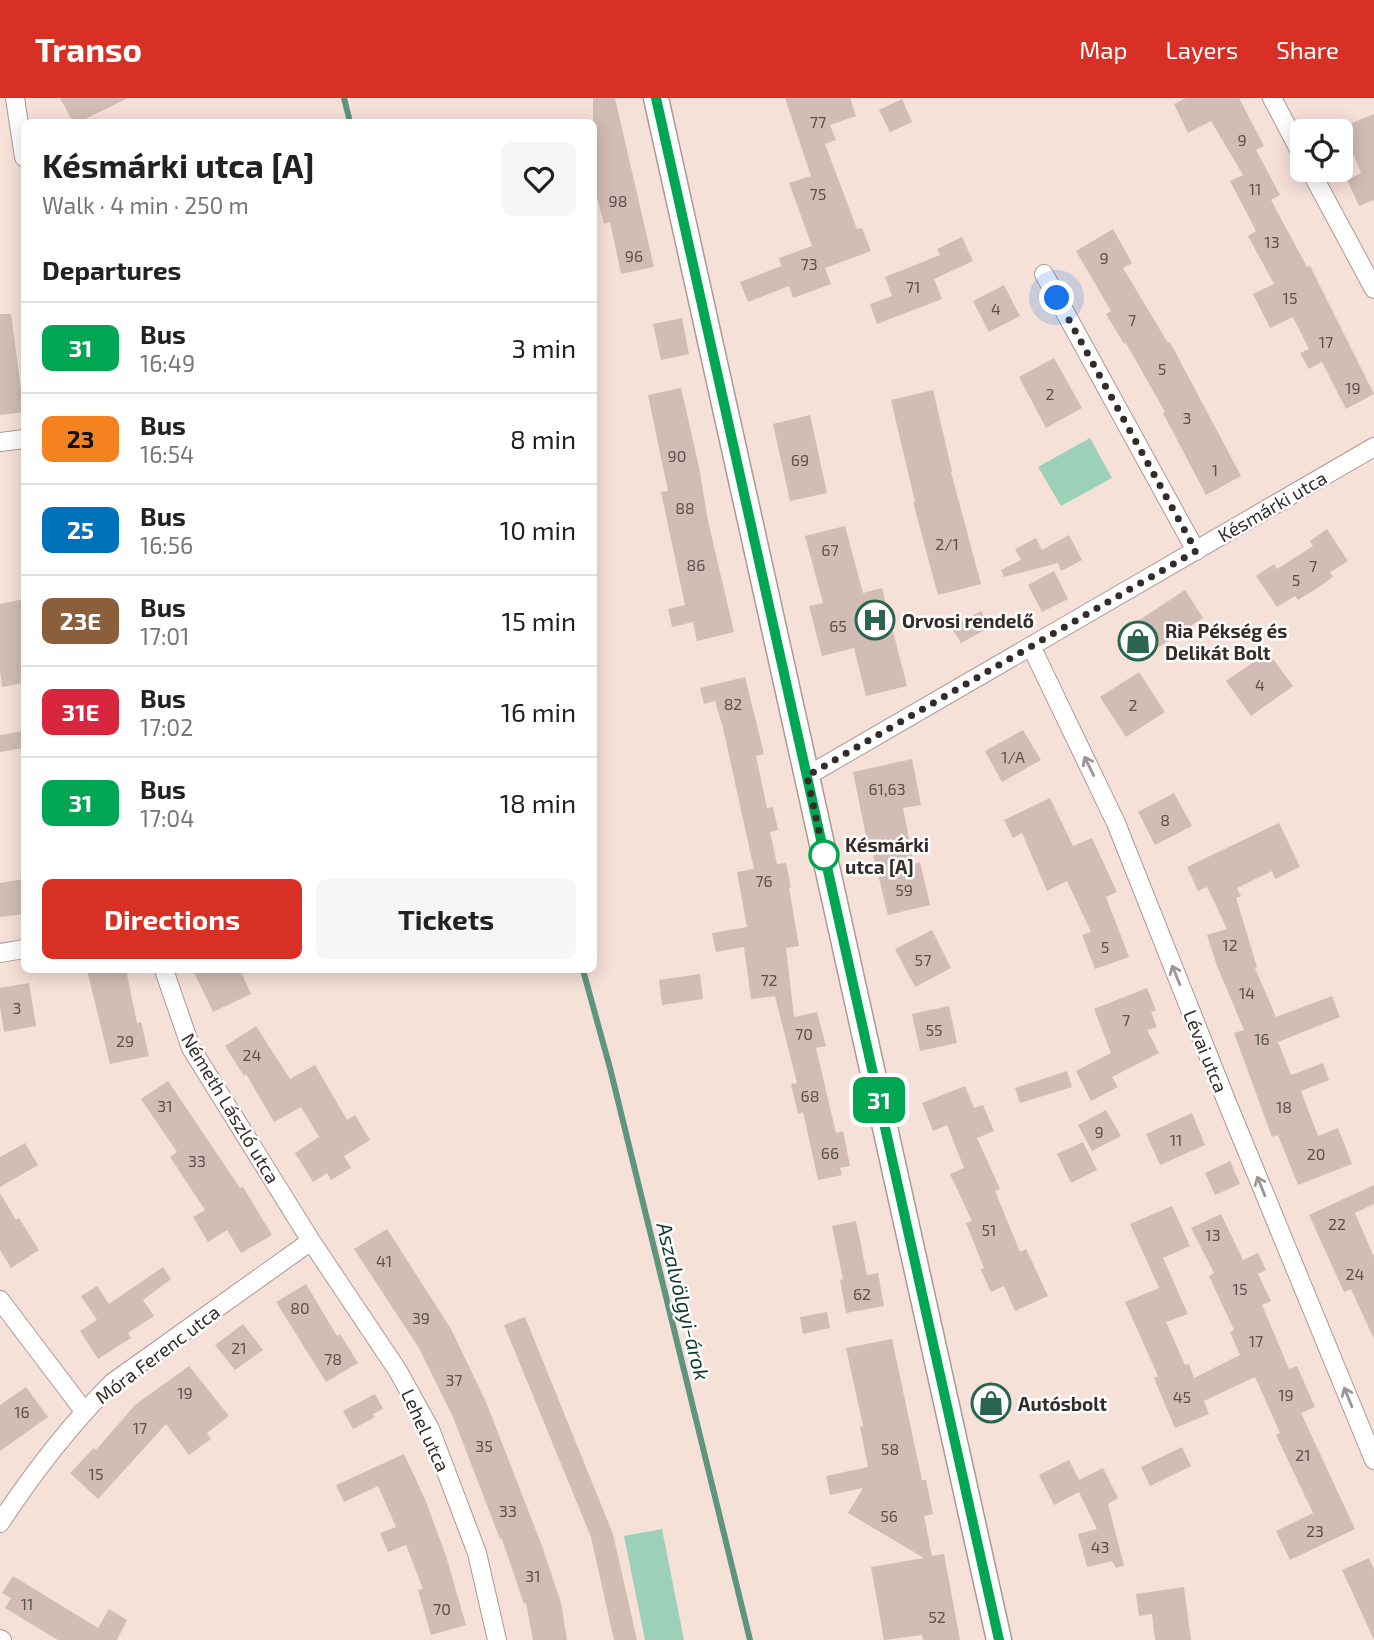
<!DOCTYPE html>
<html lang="en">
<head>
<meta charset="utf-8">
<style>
  body { margin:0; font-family:"Exo 2",sans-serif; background:#f6f6f6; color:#222; height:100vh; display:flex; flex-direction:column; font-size:26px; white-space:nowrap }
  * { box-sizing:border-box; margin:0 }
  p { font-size:23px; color:#767676 }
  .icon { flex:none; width:38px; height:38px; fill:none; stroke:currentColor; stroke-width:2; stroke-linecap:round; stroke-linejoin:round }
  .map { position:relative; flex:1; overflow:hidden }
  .panel { position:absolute; left:21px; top:21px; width:576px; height:854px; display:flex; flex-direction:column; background:#fff; border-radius:10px; box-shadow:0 4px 18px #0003 }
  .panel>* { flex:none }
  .badge { padding:0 14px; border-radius:10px; font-size:24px; line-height:46px }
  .buttons { position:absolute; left:1290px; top:21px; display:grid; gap:14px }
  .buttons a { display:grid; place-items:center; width:63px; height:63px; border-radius:10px; background:#fff; box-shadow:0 4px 18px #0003; font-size:35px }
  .you { position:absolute; width:35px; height:35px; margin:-18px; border:5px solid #fff; border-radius:50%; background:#1a73e8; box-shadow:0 0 0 10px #1a73e833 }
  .map>.badge { position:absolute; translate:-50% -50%; box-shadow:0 0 0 4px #fff }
  h2 { padding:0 21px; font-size:26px; line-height:63px }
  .round { display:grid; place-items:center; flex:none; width:74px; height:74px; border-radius:10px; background:#f6f6f6 }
  .head { display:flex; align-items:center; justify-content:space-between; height:119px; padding:0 21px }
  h1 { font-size:33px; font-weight:700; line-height:52px }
  .primary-button { display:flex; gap:14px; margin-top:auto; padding:14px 21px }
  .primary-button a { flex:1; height:80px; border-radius:10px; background:#d93025; color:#fff; font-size:28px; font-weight:700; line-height:80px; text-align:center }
  .primary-button a+a { background:#f6f6f6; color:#222 }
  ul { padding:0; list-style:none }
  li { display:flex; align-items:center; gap:21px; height:91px; padding:0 21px; border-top:2px solid #e0e0e0 }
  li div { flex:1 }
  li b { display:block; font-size:26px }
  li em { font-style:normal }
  li .badge { min-width:77px; font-weight:700; text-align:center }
  header { display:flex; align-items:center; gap:42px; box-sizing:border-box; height:98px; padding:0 35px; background:#d93025; color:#fff }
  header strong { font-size:33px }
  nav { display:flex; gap:38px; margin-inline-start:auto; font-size:24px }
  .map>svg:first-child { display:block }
  .green { fill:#9cd0b8 }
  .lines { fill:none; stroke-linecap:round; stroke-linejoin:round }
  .stream { stroke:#60957d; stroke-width:6 }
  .building { fill:#d1bdb5 }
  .street-casing { stroke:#ac9991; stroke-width:20 }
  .secondary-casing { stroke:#ac9991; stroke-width:27 }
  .street { stroke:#fff; stroke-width:18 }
  .secondary { stroke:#fff; stroke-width:24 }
  .oneway { stroke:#9a9694 }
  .line-casing { stroke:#fff; stroke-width:16 }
  .line { stroke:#00a651; stroke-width:10 }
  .walk { stroke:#342c29; stroke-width:7; stroke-dasharray:0 12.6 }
  .stop-dot { fill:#fff; stroke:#00a651; stroke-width:3.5 }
  .labels { text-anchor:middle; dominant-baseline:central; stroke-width:5; stroke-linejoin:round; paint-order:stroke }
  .number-label { font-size:16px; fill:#5b504c }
  .street-label { font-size:19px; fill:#342c29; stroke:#fff }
  .poi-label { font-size:19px; font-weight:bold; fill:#342c29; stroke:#fff; text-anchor:start }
  .stop-label { font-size:19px; font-weight:bold; fill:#342c29; stroke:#fff; text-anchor:start }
  .water-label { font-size:21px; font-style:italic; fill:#0e3c2b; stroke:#fff }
</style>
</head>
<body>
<header>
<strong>Transo</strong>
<nav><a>Map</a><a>Layers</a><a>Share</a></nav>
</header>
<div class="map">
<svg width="1374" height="1542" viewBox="0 0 1374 1542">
  <rect width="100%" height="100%" fill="#f6e1d9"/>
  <path class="green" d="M1090,340L1112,380L1061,408L1038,369Z
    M662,1431L684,1542H645L624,1438Z"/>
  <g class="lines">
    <path class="stream" d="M344,0L350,24
      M583,872L610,970L750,1542"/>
  </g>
  <path class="building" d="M60,0H128L79,24H73Z
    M593,0H615L654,169L621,176L610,124L604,126L594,88H597L593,69Z
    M785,0H850L856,18L830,27L836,42L825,46L857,131L862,130L871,153L825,170L831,186L793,200L789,188L748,204L740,184L781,168L779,160L812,148L789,85L811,78Z
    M1186,0H1239L1264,48L1256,52L1280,97L1271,102L1307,169L1310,168L1374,296L1346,311L1322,264L1309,271L1300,255L1309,251L1293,219L1270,230L1253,196L1274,186L1248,138L1256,133L1230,83L1243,77L1211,23L1188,35L1174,6Z
    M902,1L912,24L890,34L879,12Z
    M1374,16V105L1373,102L1359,108L1347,82L1361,75L1342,29Z
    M1113,131L1132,165L1123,170L1168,245L1170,244L1241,378L1206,397L1163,315L1165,314L1126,245L1124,246L1106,216L1111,213L1076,153Z
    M962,139L973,163L934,181L942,201L877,226L870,206L892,198L885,179L940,157L937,151Z
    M1004,187L1020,218L989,234L973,203Z
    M0,216H11L24,314L0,317Z
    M682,220L689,256L661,262L653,226Z
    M1054,260L1082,310L1046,330L1019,279Z
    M681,290L699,369L708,423L734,534L697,543L693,524L672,529L668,511L685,507L661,394L668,393L648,297Z
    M933,292L952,373L951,374L981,486L938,497L913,404H915L891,302Z
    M810,317L827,395L790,403L773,326Z
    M845,428L863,495L882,490L907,588L866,598L854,550L822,558L809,508L823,505L805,438Z
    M1327,431L1348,463L1330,474L1333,479L1316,491L1298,502L1295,498L1277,509L1256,478L1274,466L1277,471L1313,448L1310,443Z
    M1069,437L1082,462L1061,473L1058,465L1004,479L1001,472L1021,462L1015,451L1036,440L1042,452Z
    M1054,473L1068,501L1042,514L1028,487Z
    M1185,492L1203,520L1139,562L1121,534Z
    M24,501V585L2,589L0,572V506Z
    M981,513L990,529L961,545L951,529Z
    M1268,554L1293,588L1251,618L1226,583Z
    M1139,574L1165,614L1126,639L1100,599Z
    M745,579L764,656L756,658L767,710L773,709L778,732L770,734L777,766L786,765L791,789L789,790L799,848L786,850L794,919L817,914L826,948L816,950L836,1035L843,1033L850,1068L840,1070L842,1077L818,1082L803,1014L798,1016L791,986L797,985L775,898L751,901L744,849L716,854L712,835L747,829L737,774L754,771L723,630L715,603L704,606L700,590Z
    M1023,632L1041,662L1002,684L985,653Z
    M24,633V650L0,654V637Z
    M912,661L921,707L903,710L914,766L920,764L930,807L888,817L871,748H868L853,674Z
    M1174,695L1192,728L1155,747L1138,714Z
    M1050,700L1073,748L1092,740L1117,794L1106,799L1129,859L1095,871L1082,837L1091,834L1067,783L1047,793L1022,735L1013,740L1004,722Z
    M1279,725L1300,769L1275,781L1272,773L1237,790L1241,798L1236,800L1257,869L1255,870L1276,919L1332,898L1340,919L1278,944L1291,977L1323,965L1329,982L1301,993L1318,1038L1338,1030L1352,1066L1298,1087L1278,1037L1272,1039L1234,935L1244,932L1217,868L1207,837L1227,831L1207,789L1198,793L1187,769Z
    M24,781V816L0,819V785Z
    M932,832L951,870L915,889L895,851Z
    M87,872H126L137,925L141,924L149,958L110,966Z
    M193,872H240L251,896L213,914Z
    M700,876L703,901L662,907L659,882Z
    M29,885L36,928L4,934L0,909V890Z
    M1147,890L1156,912L1151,914L1157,929L1147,932L1159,955L1112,979L1118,989L1091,1003L1076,973L1111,955L1094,911Z
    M949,908L957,945L920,953L912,916Z
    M256,928L290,981L315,967L347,1022L355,1017L370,1042L344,1058L351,1070L331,1082L327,1075L313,1084L295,1055L319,1039L301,1009L274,1024L246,976L244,978L225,948Z
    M1067,973L1072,989L1020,1005L1015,990Z
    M168,983L240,1090L243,1089L272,1137L241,1155L227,1132L208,1144L193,1119L205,1112L170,1059L177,1054L141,1001Z
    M965,988L974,1010L983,1007L994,1033L977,1040L1000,1091L995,1093L1020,1154L1026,1151L1048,1198L1015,1213L1004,1188L991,1194L981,1172L984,1170L966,1125L972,1123L950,1076L964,1070L947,1027L933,1033L922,1005Z
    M1106,1012L1121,1038L1092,1053L1078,1027Z
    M1192,1015L1205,1047L1160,1067L1146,1036Z
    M1083,1044L1097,1072L1071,1085L1057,1056Z
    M25,1045L38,1067L0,1089V1059Z
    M1230,1063L1240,1086L1215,1097L1205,1075Z
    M1374,1087V1106L1355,1115L1374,1159V1241L1351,1191L1344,1194L1309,1117Z
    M0,1095L16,1122L19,1120L39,1152L11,1170L0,1152Z
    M1172,1108L1190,1148L1163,1160L1188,1216L1166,1224L1185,1267L1189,1266L1194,1280L1240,1257L1230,1234L1234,1232L1209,1178L1214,1175L1191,1130L1221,1116L1243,1162L1258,1155L1266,1172L1258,1176L1271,1203L1262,1207L1289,1271L1297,1268L1315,1309L1301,1315L1355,1431L1290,1462L1276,1433L1313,1415L1276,1337L1280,1335L1255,1279L1204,1303L1209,1316L1175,1330L1154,1280L1158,1278L1125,1204L1159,1190L1130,1126Z
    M856,1123L867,1177L878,1175L884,1208L846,1215L840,1182L843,1181L832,1128Z
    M387,1131L451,1231L486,1304L542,1448L561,1505L567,1542H533L526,1505L524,1506L502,1441H500L453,1319L419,1250L354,1151Z
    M163,1169L171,1181L143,1202L154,1218L128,1235L131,1240L98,1261L80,1233L97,1222L81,1198L97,1188L109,1206Z
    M306,1186L337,1238L340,1236L358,1265L326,1284L276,1204Z
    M827,1214L830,1230L803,1236L800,1219Z
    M525,1219L613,1436L637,1542H614L591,1439L504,1227Z
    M243,1226L263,1252L235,1272L215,1247Z
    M892,1241L922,1382H926L933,1416L924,1418L932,1458L944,1456L960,1542H923L922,1537L884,1542L871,1469L924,1460L848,1415L863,1390L830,1397L826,1378L868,1369L860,1329L863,1328L846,1250Z
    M189,1268L229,1318L207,1335L211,1341L189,1357L166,1326L98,1401L70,1375L94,1350L96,1352L135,1307Z
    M1001,1288L1005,1311L982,1315L978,1292Z
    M26,1289L48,1319L0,1353V1307Z
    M375,1296L383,1311L373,1316L375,1319L353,1331L343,1313Z
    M1182,1349L1191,1368L1150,1388L1141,1369Z
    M404,1356L425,1401L446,1458L466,1527L431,1537L418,1492L423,1491L406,1447L388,1454L380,1435L396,1429L378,1388L344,1404L336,1387Z
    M1069,1362L1079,1382L1103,1370L1118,1400L1108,1406L1124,1467L1116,1470L1112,1463L1087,1469L1078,1436L1097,1431L1079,1394L1054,1407L1039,1377Z
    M1369,1460L1374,1471V1542L1342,1472Z
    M13,1478L98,1530L109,1511L127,1522L117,1542H58L5,1510L11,1500L2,1495Z
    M1184,1489L1191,1542H1155L1152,1516L1139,1518L1136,1496Z"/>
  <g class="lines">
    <defs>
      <path id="street" d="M15,0L24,59
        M1272,0L1302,57
        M1310,72L1374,191
        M1044,176L1196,453
        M0,344L24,341
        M1031,548L1116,725L1226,1002L1374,1362
        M807,678L1374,349
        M0,855L24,851
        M164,872L191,950L311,1143L398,1273L430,1331L477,1455L497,1542
        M0,1202L84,1313
        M0,1425C33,1375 70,1327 112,1285L311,1143
        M0,1541L2,1542"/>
      <path id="secondary" d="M656,0L999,1542"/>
    </defs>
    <use href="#street" class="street-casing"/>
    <use href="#secondary" class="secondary-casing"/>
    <use href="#street" class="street"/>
    <use href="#secondary" class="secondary"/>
  </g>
  <defs><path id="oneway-shaft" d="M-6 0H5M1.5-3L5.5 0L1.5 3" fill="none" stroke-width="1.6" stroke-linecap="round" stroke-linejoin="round" transform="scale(1.75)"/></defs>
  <g class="oneway">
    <use href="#oneway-shaft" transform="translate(1089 668) rotate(-116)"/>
    <use href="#oneway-shaft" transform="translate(1176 877) rotate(-112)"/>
    <use href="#oneway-shaft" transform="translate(1261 1088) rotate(-112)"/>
    <use href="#oneway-shaft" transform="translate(1348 1299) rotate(-112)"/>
  </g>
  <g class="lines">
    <defs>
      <path id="line" d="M656,0L999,1542"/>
    </defs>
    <use href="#line" class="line-casing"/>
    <use href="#line" class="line"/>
    <path class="walk" d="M824,757L807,678L1196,453L1057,200"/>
  </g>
  <defs>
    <symbol id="hospital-ring" viewBox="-11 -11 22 22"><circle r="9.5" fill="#fff" stroke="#2c654e" stroke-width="1.5"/><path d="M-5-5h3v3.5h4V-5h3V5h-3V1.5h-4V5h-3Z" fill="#2c654e"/></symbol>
    <symbol id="shop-ring" viewBox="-11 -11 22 22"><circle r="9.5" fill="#fff" stroke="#2c654e" stroke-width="1.5"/><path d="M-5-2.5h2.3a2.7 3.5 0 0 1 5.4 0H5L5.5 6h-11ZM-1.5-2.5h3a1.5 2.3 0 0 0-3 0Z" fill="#2c654e"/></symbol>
  </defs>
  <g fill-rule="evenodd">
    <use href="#hospital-ring" x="853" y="500" width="44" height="44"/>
    <use href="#shop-ring" x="1116" y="521" width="44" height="44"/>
    <use href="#shop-ring" x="969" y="1283" width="44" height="44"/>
  </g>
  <circle class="stop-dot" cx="824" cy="757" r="14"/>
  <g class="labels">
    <g class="number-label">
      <text x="818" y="23">77</text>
      <text x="1242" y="41">9</text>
      <text x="1255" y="90">11</text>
      <text x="818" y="95">75</text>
      <text x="618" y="102">98</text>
      <text x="1272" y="143">13</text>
      <text x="634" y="157">96</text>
      <text x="1104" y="159">9</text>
      <text x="809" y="165">73</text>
      <text x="913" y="188">71</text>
      <text x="1290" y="199">15</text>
      <text x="996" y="210">4</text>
      <text x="1132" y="221">7</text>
      <text x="1326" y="243">17</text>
      <text x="1162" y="270">5</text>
      <text x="1353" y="289">19</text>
      <text x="1050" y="295">2</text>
      <text x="1187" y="319">3</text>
      <text x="677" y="357">90</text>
      <text x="800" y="361">69</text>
      <text x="1215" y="371">1</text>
      <text x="685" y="409">88</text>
      <text x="947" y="445">2/1</text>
      <text x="830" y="451">67</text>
      <text x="696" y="466">86</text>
      <text x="1313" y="467">7</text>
      <text x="1296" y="481">5</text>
      <text x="838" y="527">65</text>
      <text x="1260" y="586">4</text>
      <text x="733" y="605">82</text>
      <text x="1133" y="606">2</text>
      <text x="1013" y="658">1/A</text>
      <text x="887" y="690">61,63</text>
      <text x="1165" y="721">8</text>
      <text x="764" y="782">76</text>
      <text x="904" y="791">59</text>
      <text x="1230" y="846">12</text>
      <text x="1105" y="848">5</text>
      <text x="923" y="861">57</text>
      <text x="769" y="881">72</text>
      <text x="1247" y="894">14</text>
      <text x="17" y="909">3</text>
      <text x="1126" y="921">7</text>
      <text x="934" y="931">55</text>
      <text x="804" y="935">70</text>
      <text x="1262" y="940">16</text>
      <text x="125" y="942">29</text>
      <text x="252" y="956">24</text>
      <text x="810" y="997">68</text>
      <text x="165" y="1007">31</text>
      <text x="1284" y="1008">18</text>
      <text x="1099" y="1033">9</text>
      <text x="1176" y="1041">11</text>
      <text x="830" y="1054">66</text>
      <text x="1316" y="1055">20</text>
      <text x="197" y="1062">33</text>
      <text x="1337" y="1125">22</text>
      <text x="989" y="1131">51</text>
      <text x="1213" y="1136">13</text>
      <text x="384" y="1162">41</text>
      <text x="1355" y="1175">24</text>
      <text x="1240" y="1190">15</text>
      <text x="862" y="1195">62</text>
      <text x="300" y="1209">80</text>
      <text x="421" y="1219">39</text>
      <text x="1256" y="1242">17</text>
      <text x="239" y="1249">21</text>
      <text x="333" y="1260">78</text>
      <text x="454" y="1281">37</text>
      <text x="185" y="1294">19</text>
      <text x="1286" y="1296">19</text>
      <text x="1182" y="1298">45</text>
      <text x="22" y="1313">16</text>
      <text x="140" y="1329">17</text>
      <text x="484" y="1347">35</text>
      <text x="890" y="1350">58</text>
      <text x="1303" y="1356">21</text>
      <text x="96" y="1375">15</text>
      <text x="508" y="1412">33</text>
      <text x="889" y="1417">56</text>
      <text x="1315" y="1432">23</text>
      <text x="1100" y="1448">43</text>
      <text x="533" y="1477">31</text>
      <text x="27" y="1505">11</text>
      <text x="442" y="1510">70</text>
      <text x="937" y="1518">52</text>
    </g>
    <g class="street-label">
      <text transform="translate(1272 408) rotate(-30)">Késmárki utca</text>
      <text transform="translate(1206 953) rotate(68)">Lévai utca</text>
      <text transform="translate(231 1010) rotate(59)">Németh László utca</text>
      <text transform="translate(157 1256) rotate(-37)">Móra Ferenc utca</text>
      <text transform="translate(426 1332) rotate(65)">Lehel utca</text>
    </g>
    <g class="poi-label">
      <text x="902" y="522">Orvosi rendelő</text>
      <text x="1165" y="532">Ria Pékség és<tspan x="1165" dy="22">Delikát Bolt</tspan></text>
      <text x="1018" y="1305">Autósbolt</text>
    </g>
    <g class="stop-label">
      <text x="845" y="746">Késmárki<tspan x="845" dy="22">utca [A]</tspan></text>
    </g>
    <g class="water-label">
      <text transform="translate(684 1203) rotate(76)">Aszalvölgyi-árok</text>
    </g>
  </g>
</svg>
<div class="buttons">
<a><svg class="icon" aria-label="locate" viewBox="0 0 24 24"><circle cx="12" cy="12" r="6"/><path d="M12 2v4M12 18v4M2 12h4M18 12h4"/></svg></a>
</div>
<div class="you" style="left:1057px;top:200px"></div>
<b class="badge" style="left:879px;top:1002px;background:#00a651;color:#fff">31</b>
<section class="panel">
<div class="head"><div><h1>Késmárki utca [A]</h1><p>Walk · 4 min · 250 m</p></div><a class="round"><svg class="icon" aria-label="heart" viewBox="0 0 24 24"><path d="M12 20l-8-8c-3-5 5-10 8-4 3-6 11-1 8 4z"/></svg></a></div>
<h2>Departures</h2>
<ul>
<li><span class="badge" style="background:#00a651;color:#fff">31</span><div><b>Bus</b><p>16:49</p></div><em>3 min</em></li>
<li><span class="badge" style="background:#f58220;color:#111">23</span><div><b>Bus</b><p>16:54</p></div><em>8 min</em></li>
<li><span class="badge" style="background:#0072bc;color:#fff">25</span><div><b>Bus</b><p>16:56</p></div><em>10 min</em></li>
<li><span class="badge" style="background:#8b5e3c;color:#fff">23E</span><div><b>Bus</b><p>17:01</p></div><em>15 min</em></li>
<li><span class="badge" style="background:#d7263d;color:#fff">31E</span><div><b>Bus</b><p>17:02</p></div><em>16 min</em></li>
<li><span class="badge" style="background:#00a651;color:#fff">31</span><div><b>Bus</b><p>17:04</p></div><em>18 min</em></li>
</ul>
<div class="primary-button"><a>Directions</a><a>Tickets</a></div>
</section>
</div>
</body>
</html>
